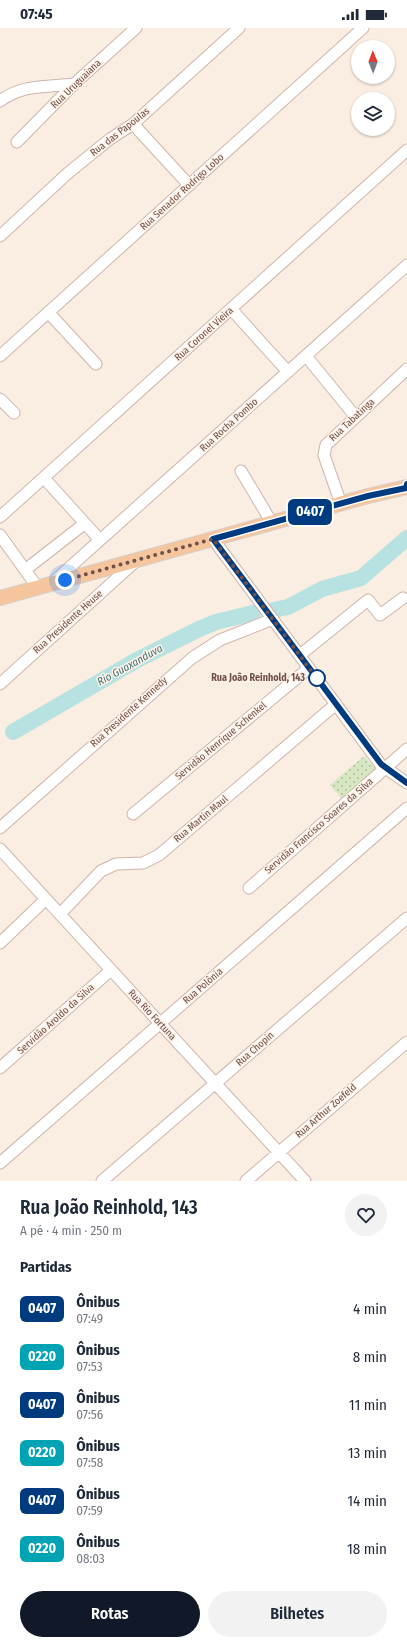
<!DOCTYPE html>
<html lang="pt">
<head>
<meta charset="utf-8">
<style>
  body { margin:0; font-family:"Fira Sans Condensed",sans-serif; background:#f2f2f3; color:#1f2937; height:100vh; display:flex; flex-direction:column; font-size:15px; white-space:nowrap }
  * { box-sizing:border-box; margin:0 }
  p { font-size:13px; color:#747a83 }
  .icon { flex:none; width:22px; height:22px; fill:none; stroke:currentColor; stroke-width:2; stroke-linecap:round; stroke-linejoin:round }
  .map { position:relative; height:1153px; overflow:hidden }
  .details { display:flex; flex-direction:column; background:#fff; flex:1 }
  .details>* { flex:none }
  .badge { padding:0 8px; border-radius:6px; font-size:14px; line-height:26px }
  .needle { width:26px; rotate:359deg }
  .tools { position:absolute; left:351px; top:12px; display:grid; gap:8px }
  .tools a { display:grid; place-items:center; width:44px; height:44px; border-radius:50%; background:#fff; box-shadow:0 1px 3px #0004; font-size:20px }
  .you { position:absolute; width:20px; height:20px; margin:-10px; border:3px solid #fff; border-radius:50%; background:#1a73e8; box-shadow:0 0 0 6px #1a73e833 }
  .map>.badge { position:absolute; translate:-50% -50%; box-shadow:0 0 0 2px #fff }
  h2 { padding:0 20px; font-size:15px; line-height:36px }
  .round { display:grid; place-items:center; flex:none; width:42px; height:42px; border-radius:21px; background:#f2f2f3 }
  .overview { display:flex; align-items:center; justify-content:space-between; height:68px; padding:0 20px }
  h1 { font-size:19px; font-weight:600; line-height:30px }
  .cta { display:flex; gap:8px; margin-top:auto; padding:8px 20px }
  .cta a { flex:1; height:46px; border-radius:24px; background:#111827; color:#fff; font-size:16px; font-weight:600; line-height:46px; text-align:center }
  .cta a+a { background:#f2f2f3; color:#1f2937 }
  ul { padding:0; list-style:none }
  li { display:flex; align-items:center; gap:12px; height:48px; padding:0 20px }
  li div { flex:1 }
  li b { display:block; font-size:15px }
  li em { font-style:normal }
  li .badge { min-width:44px; font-weight:700; text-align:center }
  .status { display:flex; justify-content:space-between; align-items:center; height:28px; padding:0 20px; background:#fff; direction:ltr }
  .status svg { height:11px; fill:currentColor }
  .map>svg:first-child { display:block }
  .grass { fill:url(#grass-dots) }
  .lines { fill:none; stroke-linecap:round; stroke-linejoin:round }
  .river { stroke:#b8e2e1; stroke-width:16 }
  .minor-casing { stroke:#cdb5ad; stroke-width:13 }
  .major-casing { stroke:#d7cecc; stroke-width:16 }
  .minor { stroke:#fff; stroke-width:11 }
  .major { stroke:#f5c69e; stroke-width:14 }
  .line-casing { stroke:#fff; stroke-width:9 }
  .line { stroke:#003b80; stroke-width:6 }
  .walk { stroke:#70514a; stroke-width:4; stroke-dasharray:0 7.2 }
  .stop-dot { fill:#fff; stroke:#003b80; stroke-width:2 }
  .labels { text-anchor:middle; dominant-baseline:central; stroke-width:3; stroke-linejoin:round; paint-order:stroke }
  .street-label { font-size:10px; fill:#70514a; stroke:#fef1e8 }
  .stop-label { font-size:10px; font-weight:bold; fill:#70514a; stroke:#fef1e8; text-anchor:end }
  .water-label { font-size:11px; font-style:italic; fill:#407675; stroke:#fef1e8 }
</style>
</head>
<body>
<div class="status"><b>07:45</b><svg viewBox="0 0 49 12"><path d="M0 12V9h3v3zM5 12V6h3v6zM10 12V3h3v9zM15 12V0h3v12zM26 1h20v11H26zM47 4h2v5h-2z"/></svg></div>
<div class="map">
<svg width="407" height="1153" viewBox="0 0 407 1153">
  <defs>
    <pattern id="grass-dots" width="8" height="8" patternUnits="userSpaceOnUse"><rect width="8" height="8" fill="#d7e7c2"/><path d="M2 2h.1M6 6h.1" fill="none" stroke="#b3bea0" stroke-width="1.8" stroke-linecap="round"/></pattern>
  </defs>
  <rect width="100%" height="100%" fill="#faede2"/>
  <path class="grass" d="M364,728L376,741L342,771L330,757Z"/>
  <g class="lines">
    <path class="river" d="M273,582L288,579L322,561L361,550L407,510
      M13,704L137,632L199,601L216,594L253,585"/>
    <defs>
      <path id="minor" d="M0,73C23,56 47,59 74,56
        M133,96L189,157
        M17,114L74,56L136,0
        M0,208L68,145L110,111L133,96L239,0
        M232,282L288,344
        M48,284L96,336
        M0,328L363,0
        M306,328L355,388
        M0,371L14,385
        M241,443L272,495
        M44,450L100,512
        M341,476L324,427L326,417L407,341
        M0,489L407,122
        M0,507L38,560
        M213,511L381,737L407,755
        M25,542L84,496
        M51,556L407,237
        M300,627L368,572L380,587L403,570
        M0,656L136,533
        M133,786L309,640
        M0,800L192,630L220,612L273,591
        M0,821L305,1153
        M249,860L407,721
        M60,886L101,843L116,836L143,835L159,827L336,676
        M0,915L46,871
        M0,1040L111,942
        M0,1135L407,780
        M102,1153L407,890
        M246,1153L407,1014"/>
      <path id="major" d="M0,570L368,468L407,459"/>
    </defs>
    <use href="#minor" class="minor-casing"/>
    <use href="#major" class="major-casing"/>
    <use href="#minor" class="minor"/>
    <use href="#major" class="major"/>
  </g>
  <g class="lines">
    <defs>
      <path id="line" d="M407,456L406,460L368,468L213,511L381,736L407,755"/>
    </defs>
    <use href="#line" class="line-casing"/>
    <use href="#line" class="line"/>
    <path class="walk" d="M65,552L213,511L318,652L317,650"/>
  </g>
  <circle class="stop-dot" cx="317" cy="650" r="8"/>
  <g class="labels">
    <g class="street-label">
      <text transform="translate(76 56) rotate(-44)">Rua Uruguaiana</text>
      <text transform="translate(120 104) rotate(-38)">Rua das Papoulas</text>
      <text transform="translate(182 164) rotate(-42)">Rua Senador Rodrigo Lobo</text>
      <text transform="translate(204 306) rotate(-42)">Rua Coronel Vieira</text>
      <text transform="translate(352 392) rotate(-43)">Rua Tabatinga</text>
      <text transform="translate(229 397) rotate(-42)">Rua Rocha Pombo</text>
      <text transform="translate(68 594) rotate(-42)">Rua Presidente Heuse</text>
      <text transform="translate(129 684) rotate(-42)">Rua Presidente Kennedy</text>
      <text transform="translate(221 713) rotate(-40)">Servidão Henrique Schenkel</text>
      <text transform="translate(201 791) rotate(-40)">Rua Martin Maul</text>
      <text transform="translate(319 798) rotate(-41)">Servidão Francisco Soares da Silva</text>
      <text transform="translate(203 958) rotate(-41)">Rua Polônia</text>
      <text transform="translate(152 987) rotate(47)">Rua Rio Fortuna</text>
      <text transform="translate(56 991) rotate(-42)">Servidão Aroldo da Silva</text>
      <text transform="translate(255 1021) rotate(-41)">Rua Chopin</text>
      <text transform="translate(326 1083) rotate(-41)">Rua Arthur Zoefeld</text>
    </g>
    <g class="stop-label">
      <text x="305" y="650">Rua João Reinhold, 143</text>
    </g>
    <g class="water-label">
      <text transform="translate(130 637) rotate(-29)">Rio Guaxanduva</text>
    </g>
  </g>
</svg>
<div class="tools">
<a><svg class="needle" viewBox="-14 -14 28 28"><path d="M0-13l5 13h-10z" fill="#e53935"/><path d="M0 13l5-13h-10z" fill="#747a83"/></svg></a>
<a><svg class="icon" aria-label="layers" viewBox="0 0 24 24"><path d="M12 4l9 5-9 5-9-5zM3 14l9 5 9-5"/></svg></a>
</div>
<div class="you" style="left:65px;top:552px"></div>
<b class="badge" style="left:310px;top:484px;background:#003b80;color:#fff">0407</b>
</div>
<section class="details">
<div class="overview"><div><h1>Rua João Reinhold, 143</h1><p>A pé · 4 min · 250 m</p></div><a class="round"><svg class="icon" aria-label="heart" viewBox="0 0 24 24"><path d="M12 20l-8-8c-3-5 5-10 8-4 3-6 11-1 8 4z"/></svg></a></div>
<h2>Partidas</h2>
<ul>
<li><span class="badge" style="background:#003b80;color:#fff">0407</span><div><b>Ônibus</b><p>07:49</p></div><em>4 min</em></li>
<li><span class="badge" style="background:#00a3b4;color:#fff">0220</span><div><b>Ônibus</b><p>07:53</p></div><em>8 min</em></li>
<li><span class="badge" style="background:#003b80;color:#fff">0407</span><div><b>Ônibus</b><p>07:56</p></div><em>11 min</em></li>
<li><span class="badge" style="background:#00a3b4;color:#fff">0220</span><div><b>Ônibus</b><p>07:58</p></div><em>13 min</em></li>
<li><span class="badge" style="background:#003b80;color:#fff">0407</span><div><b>Ônibus</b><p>07:59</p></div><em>14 min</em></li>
<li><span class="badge" style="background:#00a3b4;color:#fff">0220</span><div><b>Ônibus</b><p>08:03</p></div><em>18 min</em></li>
</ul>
<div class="cta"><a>Rotas</a><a>Bilhetes</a></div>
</section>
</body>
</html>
